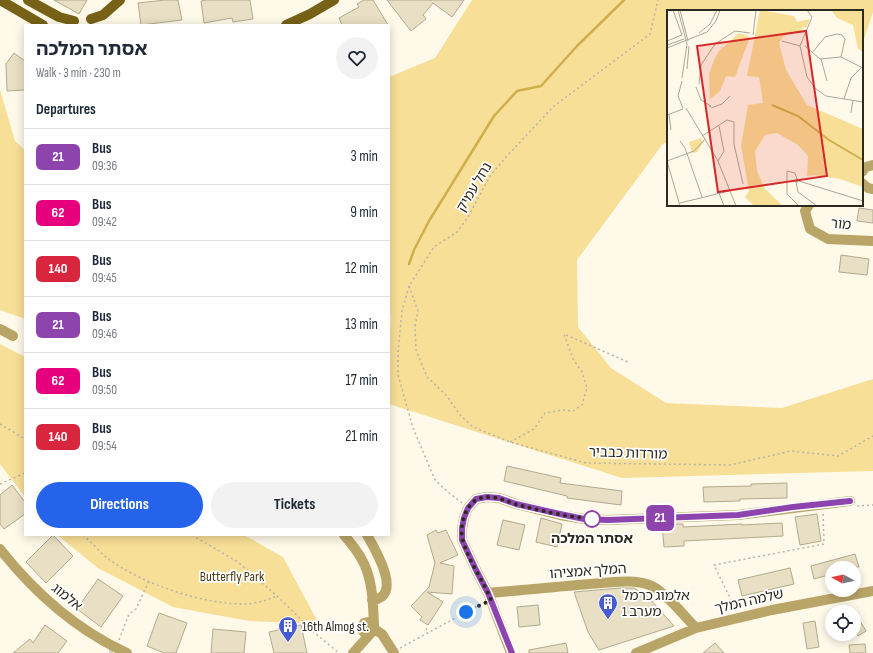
<!DOCTYPE html>
<html lang="en">
<head>
<meta charset="utf-8">
<style>
  body { margin:0; font-family:"Sofia Sans Condensed","Noto Sans Hebrew",sans-serif; background:#f2f2f3; color:#1f2937; height:100vh; display:flex; flex-direction:column; font-size:15px; white-space:nowrap }
  * { box-sizing:border-box; margin:0 }
  p { font-size:13px; color:#747a83 }
  .icon { flex:none; width:22px; height:22px; fill:none; stroke:currentColor; stroke-width:2; stroke-linecap:round; stroke-linejoin:round }
  .map { position:relative; flex:1; overflow:hidden }
  .side { position:absolute; left:24px; top:24px; width:366px; height:512px; display:flex; flex-direction:column; background:#fff; border-radius:0px; box-shadow:0 2px 10px #0003 }
  .side>* { flex:none }
  .badge { padding:0 8px; border-radius:6px; font-size:14px; line-height:26px }
  .needle { width:26px; rotate:278deg }
  .fabs { position:absolute; left:825px; top:561px; display:grid; gap:8px }
  .fabs a { display:grid; place-items:center; width:36px; height:36px; border-radius:50%; background:#fff; box-shadow:0 2px 10px #0003; font-size:20px }
  .you { position:absolute; width:20px; height:20px; margin:-10px; border:3px solid #fff; border-radius:50%; background:#1a73e8; box-shadow:0 0 0 6px #1a73e833 }
  .map>.badge { position:absolute; translate:-50% -50%; box-shadow:0 0 0 2px #fff }
  h2 { padding:0 12px; font-size:15px; line-height:36px }
  .round { display:grid; place-items:center; flex:none; width:42px; height:42px; border-radius:21px; background:#f2f2f3 }
  .headline { display:flex; align-items:center; justify-content:space-between; height:68px; padding:0 12px }
  h1 { font-size:19px; font-weight:700; line-height:30px }
  .cta { display:flex; gap:8px; margin-top:auto; padding:8px 12px }
  .cta a { flex:1; height:46px; border-radius:24px; background:#2563eb; color:#fff; font-size:16px; font-weight:700; line-height:46px; text-align:center }
  .cta a+a { background:#f2f2f3; color:#1f2937 }
  ul { padding:0; list-style:none }
  li { display:flex; align-items:center; gap:12px; height:56px; padding:0 12px; border-top:1px solid #e0e1e3 }
  li div { flex:1 }
  li b { display:block; font-size:15px }
  li em { font-style:normal }
  li .badge { min-width:44px; font-weight:700; text-align:center }
  .map>svg:first-child { display:block }
  .green { fill:#f8df97 }
  .lines { fill:none; stroke-linecap:round; stroke-linejoin:round }
  .stream { stroke:#cfaf4b; stroke-width:2.5 }
  .building { fill:#e9dfc4; stroke:#b2a98e }
  .minor-tunnel { stroke:#d5cfc0; stroke-width:10; stroke-dasharray:10 5; stroke-linecap:butt }
  .path { stroke:#b8b3a4; stroke-width:1.5; stroke-dasharray:2 3; stroke-linecap:butt }
  .minor { stroke:#baa569; stroke-width:10 }
  .major { stroke:#776116; stroke-width:10 }
  .line-casing { stroke:#fff; stroke-width:9 }
  .line { stroke:#8e44ad; stroke-width:6 }
  .walk { stroke:#2c291e; stroke-width:4; stroke-dasharray:0 7.2 }
  .stop-dot { fill:#fff; stroke:#8e44ad; stroke-width:2 }
  .labels { text-anchor:middle; dominant-baseline:central; stroke-width:3.5; stroke-linejoin:round; paint-order:stroke }
  .street-label { font-size:14px; fill:#2c291e; stroke:#fff }
  .stop-label { font-size:14px; font-weight:bold; fill:#2c291e; stroke:#fff }
  .park-label { font-size:14px; fill:#47390f; stroke:#fff }
  .poi-label { font-size:14px; fill:#2c291e; stroke:#fff; text-anchor:start }
  .inset-river { fill:none; stroke:#cfaf4b; stroke-width:2 }
  .inset-road { fill:none; stroke:#aba698; stroke-width:1 }
  .view { fill:#d62828; fill-opacity:0.15; stroke:#d62828; stroke-width:2 }
  .inset-edge { fill:none; stroke:#2c291e; stroke-width:2 }
</style>
</head>
<body>
<div class="map">
<svg width="873" height="653" viewBox="0 0 873 653">
  <rect width="100%" height="100%" fill="#fff9e9"/>
  <path class="green" d="M472,0H873V12L862,45V11H668V141L662,145L577,260L578,327L611,368L666,403L782,408L873,379V471L622,478L389,404V346L391,315L389,314V77L435,58Z
    M0,90L15,141L25,150V319L0,310Z
    M0,344L25,357V497L0,464Z
    M57,535H244L283,557L319,624L249,621L173,607L98,568Z"/>
  <g class="lines">
    <path class="stream" d="M409,264L414,250L429,221L494,116L517,91L541,86L577,46L624,0"/>
  </g>
  <path class="building" d="M54,0H87L79,14Z
    M165,0H178L182,20L141,25L138,3Z
    M206,0H250L253,19L233,22L232,18L204,23L201,1Z
    M364,0H373L388,25H342L339,18L359,7L357,4Z
    M387,0H464L452,17L433,3L423,15L426,19L411,31Z
    M14,53L25,61V90L7,91L6,64Z
    M859,208L873,210V223L857,221Z
    M841,255L869,259L867,275L839,272Z
    M507,466L561,478L560,483L622,491L621,505L567,498V496L504,481Z
    M787,483V498L740,499V501L704,502L703,487L751,486V484Z
    M12,485L25,502V514L4,529L0,524V495Z
    M817,514L821,541L800,545L795,517Z
    M541,518L562,524L557,547L536,542Z
    M503,520L525,525L519,550L497,545Z
    M782,523L783,536L684,541V546L664,547L662,524H683V527L742,524V525Z
    M436,530L438,533L446,530L458,555L440,563L454,566L452,594L427,592L443,602L428,625L420,620L422,617L411,606L429,587L435,563L427,535Z
    M53,535L73,556L46,583L26,562Z
    M855,554L859,567L832,568V574L814,579L811,566Z
    M790,568L794,584L742,596L738,580Z
    M98,579L123,596L101,627L77,609Z
    M620,588H634L649,598L674,626L599,650L588,632L574,592Z
    M538,605L540,625L519,627L517,607Z
    M854,611L866,631L858,636L854,629Z
    M159,613L187,623L176,653H164L147,646Z
    M815,621L819,647L807,649L803,623Z
    M45,625L67,641L58,653H13L30,639L33,643Z
    M301,625L307,653H274L269,632Z
    M213,629L246,632L244,653H211Z
    M566,643L568,653H529V650Z
    M715,643L724,653H703Z
    M865,644L866,653H850L849,645Z"/>
  <g class="lines">
    <path class="minor-tunnel" d="M109,653H113"/>
    <path class="path" d="M409,286L418,311L415,326L416,350L427,377L447,396L460,415L473,427L510,442L586,463L730,465L791,451L838,456L873,436
      M0,424L25,439
      M510,442L534,429L545,413L563,410L573,411L582,405L587,388L582,372L573,359L564,334L628,362
      M0,484L25,473
      M462,503L448,492L435,480L413,428L398,375V352L402,311L409,286L434,247L457,232L468,217L490,176L506,157L554,106L650,34L658,0
      M857,506L873,505
      M83,535C91,542 99,551 107,558C142,584 204,605 247,604C258,603 267,600 277,596
      M192,535L238,562L277,596L316,634L339,653
      M736,610L714,565L824,544L823,512
      M426,628L428,632
      M119,640L129,614L136,609L149,581
      M400,648L483,603"/>
    <path class="minor" d="M862,172L866,167L873,165
      M862,183L868,188L873,189
      M809,205L805,211L810,229L828,239L873,241
      M0,329L13,336
      M344,535C350,542 356,549 361,558C373,578 373,603 374,627
      M367,535C375,549 404,597 372,600
      M0,549C34,592 77,630 127,653
      M488,593C526,590 563,586 601,583C617,582 636,579 652,586C665,592 685,617 696,628
      M374,629L382,634L394,653
      M353,653L373,631L374,627L371,623L368,622L364,623L361,628C363,633 366,635 371,633
      M511,653L488,593L476,570L462,540V529L464,518L468,508L476,499L487,497L499,498L516,504L560,515L584,519L608,520L738,515L850,501
      M636,653L696,628L772,610L873,591"/>
    <path class="major" d="M0,0L43,25
      M28,0L59,17L74,21
      M91,19L103,15L120,0
      M286,25L310,14L334,0"/>
  </g>
  <g class="lines">
    <defs>
      <path id="line" d="M512,653L488,593L476,570L462,540V528L464,518L468,508L476,499L487,497L499,498L516,504L560,514L584,519L608,520L738,515L793,507L850,501"/>
    </defs>
    <use href="#line" class="line-casing"/>
    <use href="#line" class="line"/>
    <path class="walk" d="M466,612L491,600C483,580 469,562 463,541C459,529 464,507 476,500C479,498 485,497 488,497C499,497 508,502 518,505C543,511 570,518 596,519H592"/>
  </g>
  <defs>
    <symbol id="building-pin" viewBox="-11 -11 22 30"><path d="M0 17L-7.5 6A9.5 9.5 0 1 1 7.5 6Z" fill="#465bcf" stroke="#fff"/><path d="M-4-6H4V6H1V3H-1V6H-4ZM-2.5-4.3h1.7v1.8h-1.7ZM.8-4.3h1.7v1.8H.8ZM-2.5-1h1.7V.8h-1.7ZM.8-1h1.7V.8H.8Z" fill="#fff"/></symbol>
  </defs>
  <g fill-rule="evenodd">
    <use href="#building-pin" x="597" y="592" width="22" height="30"/>
    <use href="#building-pin" x="277" y="615" width="22" height="30"/>
  </g>
  <circle class="stop-dot" cx="592" cy="519" r="8"/>
  <g class="labels">
    <g class="street-label">
      <text transform="translate(474 187) rotate(-59)">נחל עמיק</text>
      <text transform="translate(841 224) rotate(6)">מור</text>
      <text transform="translate(628 453) rotate(2)">מורדות כבביר</text>
      <text transform="translate(588 571) rotate(-4)">המלך אמציהו</text>
      <text transform="translate(67 597) rotate(39)">אלמוג</text>
      <text transform="translate(749 601) rotate(-13)">שלמה המלך</text>
    </g>
    <g class="stop-label">
      <text x="592" y="538">אסתר המלכה</text>
    </g>
    <g class="park-label">
      <text x="232" y="576">Butterfly Park</text>
    </g>
    <g class="poi-label">
      <text x="622" y="595">אלמוג כרמל<tspan x="622" dy="16">מערב 1</tspan></text>
      <text x="302" y="626">16th Almog st.</text>
    </g>
  </g>
  <g transform="translate(667 10)">
    <rect width="196" height="196" fill="#fff9e9"/>
    <path d="M93,0L127,6L130,12L143,9L139,18L136,17L133,23L127,22L116,27L112,33L119,60L140,95L196,119V177L173,169L147,165L140,166L141,146L131,135L110,123L98,125L88,141L90,161L98,179L116,196H87L78,187L82,181L74,136L81,95L96,93L92,67L80,66ZM164,0H196V42L191,39L186,15L170,8ZM72,23L83,27L68,67L59,66L53,81L43,89L42,64L47,50L52,41ZM34,128L36,133L30,142L25,143L22,132Z" fill="#f8df97"/>
    <path class="inset-river" d="M105,95L131,106L162,130L196,150"/>
    <path class="inset-road" d="M11,0L20,34L15,68M13,0L21,31M140,0L145,7L133,36L140,67L149,79L159,86L196,92M32,23L43,14L50,0M86,25L89,0M0,31L15,25L6,0M115,31L133,36M0,35L17,29M138,36L153,49L174,47L196,58M0,38L40,22L49,11L53,0M145,43L158,27L170,24L175,25L178,29L174,47M154,49L160,71M20,59L22,36M15,71L11,86L16,98M32,74L34,55L48,34L68,21L83,23M29,77L34,90L44,96L42,97M177,89L184,68L195,57M19,98L51,151L69,196M44,98L55,94L63,86M184,103L186,90M2,104L4,120M0,105L16,99M35,126L60,110L67,112V134L76,174M13,131L18,138L35,187M0,151L13,196M0,151L27,141L38,129M51,151L57,141L52,116M130,168L128,171L131,172L128,163L120,161V184L132,196M132,171L196,191M129,172L131,182L150,196M52,183L57,196M13,193L62,181"/>
    <path class="view" d="M139,21L160,166L51,182L30,36Z"/>
    <rect width="196" height="196" class="inset-edge"/>
  </g>
</svg>
<div class="fabs">
<a><svg class="needle" viewBox="-14 -14 28 28"><path d="M0-13l5 13h-10z" fill="#e53935"/><path d="M0 13l5-13h-10z" fill="#747a83"/></svg></a>
<a><svg class="icon" aria-label="locate" viewBox="0 0 24 24"><circle cx="12" cy="12" r="6"/><path d="M12 2v4M12 18v4M2 12h4M18 12h4"/></svg></a>
</div>
<div class="you" style="left:466px;top:612px"></div>
<b class="badge" style="left:660px;top:518px;background:#8e44ad;color:#fff">21</b>
<section class="side">
<div class="headline"><div><h1>אסתר המלכה</h1><p>Walk · 3 min · 230 m</p></div><a class="round"><svg class="icon" aria-label="heart" viewBox="0 0 24 24"><path d="M12 20l-8-8c-3-5 5-10 8-4 3-6 11-1 8 4z"/></svg></a></div>
<h2>Departures</h2>
<ul>
<li><span class="badge" style="background:#8e44ad;color:#fff">21</span><div><b>Bus</b><p>09:36</p></div><em>3 min</em></li>
<li><span class="badge" style="background:#e6007e;color:#fff">62</span><div><b>Bus</b><p>09:42</p></div><em>9 min</em></li>
<li><span class="badge" style="background:#d7263d;color:#fff">140</span><div><b>Bus</b><p>09:45</p></div><em>12 min</em></li>
<li><span class="badge" style="background:#8e44ad;color:#fff">21</span><div><b>Bus</b><p>09:46</p></div><em>13 min</em></li>
<li><span class="badge" style="background:#e6007e;color:#fff">62</span><div><b>Bus</b><p>09:50</p></div><em>17 min</em></li>
<li><span class="badge" style="background:#d7263d;color:#fff">140</span><div><b>Bus</b><p>09:54</p></div><em>21 min</em></li>
</ul>
<div class="cta"><a>Directions</a><a>Tickets</a></div>
</section>
</div>
</body>
</html>
